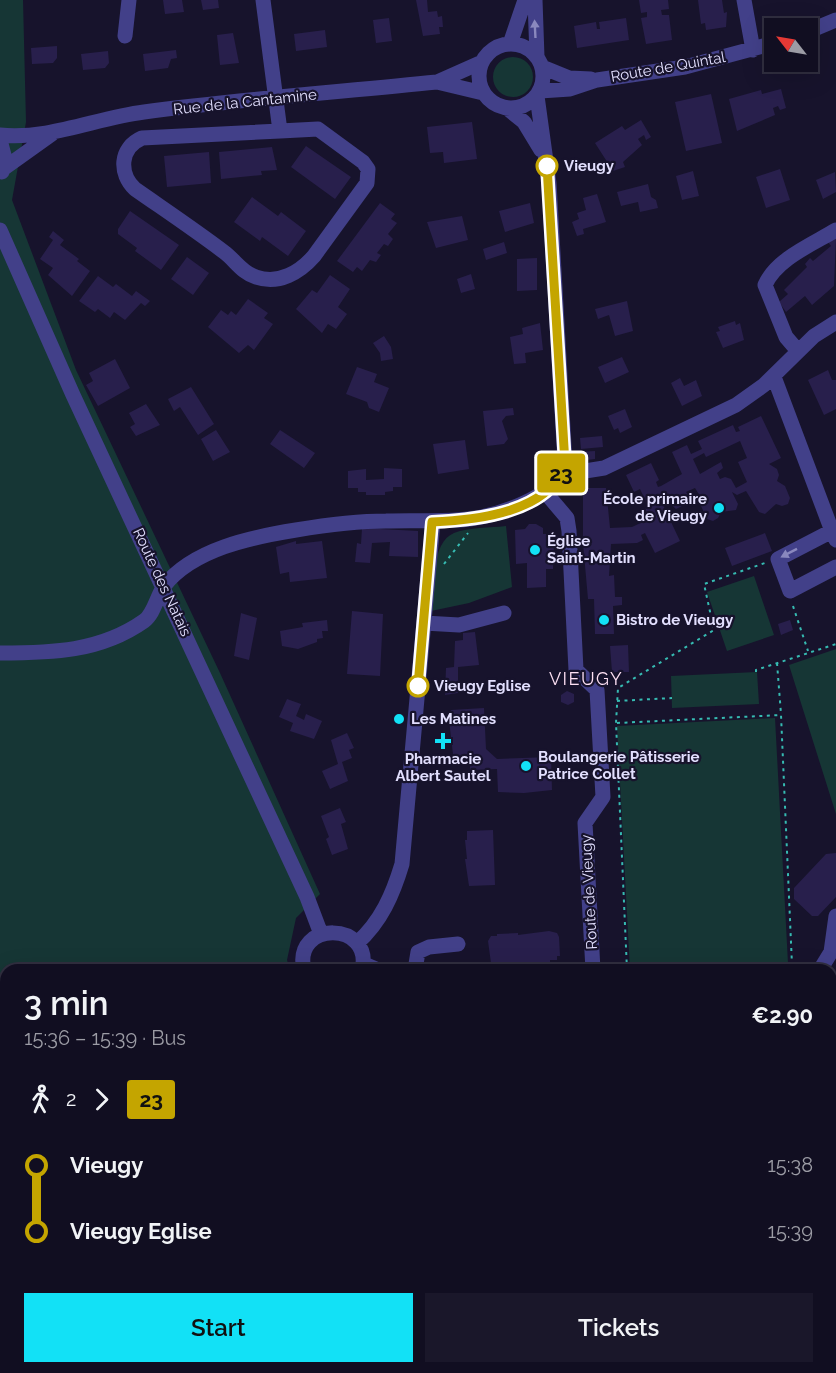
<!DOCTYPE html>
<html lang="en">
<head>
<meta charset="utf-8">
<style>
  body { margin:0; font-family:Raleway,sans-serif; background:#1a172a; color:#f1f3f6; height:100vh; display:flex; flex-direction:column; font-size:22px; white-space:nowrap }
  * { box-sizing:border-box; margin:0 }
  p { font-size:20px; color:#9c9ca5 }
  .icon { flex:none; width:33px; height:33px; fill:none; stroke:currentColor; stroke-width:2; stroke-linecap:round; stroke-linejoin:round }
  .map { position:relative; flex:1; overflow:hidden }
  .sheet { position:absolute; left:0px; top:964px; width:837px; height:410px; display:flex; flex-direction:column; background:#110e21; border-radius:18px 18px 0 0; box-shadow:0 6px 24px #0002,0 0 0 2px #302e3f }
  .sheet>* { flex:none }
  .badge { padding:0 12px; border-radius:4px; font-size:21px; line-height:39px }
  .needle { width:39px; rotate:301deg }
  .tools { position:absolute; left:764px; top:18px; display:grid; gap:12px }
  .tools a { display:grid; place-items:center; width:54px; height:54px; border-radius:0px; background:#110e21; box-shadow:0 6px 24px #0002,0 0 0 2px #302e3f; font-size:30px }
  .map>.badge { position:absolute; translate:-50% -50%; box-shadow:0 0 0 3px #fff }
  .legs { display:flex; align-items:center; gap:9px; height:66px; padding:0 24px; font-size:20px }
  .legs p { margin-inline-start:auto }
  .summary { display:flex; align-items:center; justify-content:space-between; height:102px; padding:0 24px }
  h1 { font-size:33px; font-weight:600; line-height:45px }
  .cta { display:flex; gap:12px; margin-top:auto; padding:12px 24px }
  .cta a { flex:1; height:69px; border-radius:0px; background:#12e1f6; color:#111; font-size:24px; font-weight:600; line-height:69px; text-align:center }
  .cta a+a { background:#1a172a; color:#f1f3f6 }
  ul { padding:0 24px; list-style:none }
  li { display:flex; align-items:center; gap:21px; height:66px; font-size:22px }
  li i { display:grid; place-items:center; width:9px; height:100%; margin:0 8px; background:currentColor }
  li i::after { content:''; width:15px; height:15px; margin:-8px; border:4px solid; border-radius:50%; background:#110e21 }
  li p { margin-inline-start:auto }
  li:first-child i { background:linear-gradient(#0000 50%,currentColor 0) }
  li:last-child i { background:linear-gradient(currentColor 50%,#0000 0) }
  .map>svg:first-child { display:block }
  .green { fill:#163635 }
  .building { fill:#281f4c; fill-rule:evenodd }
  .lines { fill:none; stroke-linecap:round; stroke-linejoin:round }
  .path { stroke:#36bbb2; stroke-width:2; stroke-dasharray:3 4.5; stroke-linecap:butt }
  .minor { stroke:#424089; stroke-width:15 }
  .oneway { fill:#8a88be }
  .line-1-casing { stroke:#fff; stroke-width:14 }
  .line-1 { stroke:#c4a500; stroke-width:9 }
  .stop-1-dot { fill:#fff; stroke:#c4a500; stroke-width:3 }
  .poi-dot { fill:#12e1f6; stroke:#17132c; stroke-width:2 }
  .labels { text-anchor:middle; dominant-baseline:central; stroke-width:4.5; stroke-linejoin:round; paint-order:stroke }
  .street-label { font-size:15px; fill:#e2dffe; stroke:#17132c }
  .stop-label { font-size:15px; font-weight:bold; fill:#e2dffe; stroke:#17132c; text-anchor:start }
  .poi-label { font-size:15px; font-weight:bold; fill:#e2dffe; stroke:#17132c; text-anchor:start }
  .quarter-label { font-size:18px; letter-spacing:1.5px; fill:#fee1f4; stroke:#17132c }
</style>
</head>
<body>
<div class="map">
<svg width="836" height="1373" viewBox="0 0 836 1373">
  <rect width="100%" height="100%" fill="#17132c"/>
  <path class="green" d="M0,0H23L26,122L12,200L76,370L220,673L320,894L296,918L287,960L290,970H6V1368H368V1373H0Z
    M493 77a20 20 0 1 1 40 0a20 20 0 1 1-40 0Z
    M506,526L512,587L469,603L431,611C433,590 431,542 454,533C469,527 490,528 506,526Z
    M754,576L774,635L727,651L707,592Z
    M836,649V814L789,665Z
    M757,672L759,704L672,708L671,676Z
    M775,718L788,963L729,966V970H689V968L630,970L617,726Z"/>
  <path class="building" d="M163,0H182L184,12L165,14Z
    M201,0H218L219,8L203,10Z
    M416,0H427L428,12L437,11L438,17L442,16L443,27H439L440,34L423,36Z
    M639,0H668L669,9L661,10L662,15H669L672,40L646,44L641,18L647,17V12L641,13Z
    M698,0H722L724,13L727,12L726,27L706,30L705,23L701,24Z
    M389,18L392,41L376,43L373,20Z
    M626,18L629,40L577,48L574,26L596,22L597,29H600L599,22Z
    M325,30L327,47L296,51L294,34Z
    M233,33L239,63L220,65L217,35Z
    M57,46V58L53,63L32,64L31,48Z
    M176,50L177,58L171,59L168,68L145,71L143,54Z
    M108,51L109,63L105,68L83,70L81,54Z
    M781,89L786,108L780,110L778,106L773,108L775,115L737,131L729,99L761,90L762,94Z
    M711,94L722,143L686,151L675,102Z
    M641,120L651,137L646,140L644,135L638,139L642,145L623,162L625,167L613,171L595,143L622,126L625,130Z
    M472,122L477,159L444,163L443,152L430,153L427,127Z
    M306,146L351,177L335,199L291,167Z
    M272,147L277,170L261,171L262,175L221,179L219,152Z
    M209,152L211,183L167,187L164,156Z
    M780,169L790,200L766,208L756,177Z
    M693,171L699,196L682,200L676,176Z
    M835,172L836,192L823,199L816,180Z
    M648,184L651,197L656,200L658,208L640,212L638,202L621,206L617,192Z
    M597,194L606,222L583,229L584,234L577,236L572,222L579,219L577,213L586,210L583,198Z
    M252,197L278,216L281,212L306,231L288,256L262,237L260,241L234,222Z
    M380,203L395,214L391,219L397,223L388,234L393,239L388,246L384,244L377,253L381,255L376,262L370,260L362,271L357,267L353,272L337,261Z
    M530,203L534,223L505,232L499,211Z
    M130,211L179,245L161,270L135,251L137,248L118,234V229Z
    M462,216L468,240L436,248L427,222Z
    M53,231L64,240L60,245L79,259L77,261L90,271L72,296L48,275L53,268L40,259L53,240L49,237Z
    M836,238L834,286L812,305L805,296L786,312L779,302L788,294L784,290L807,267L805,264L810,258L813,261L831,246L828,242Z
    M504,242L507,253L486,260L483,249Z
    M187,257L209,273L193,295L171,279Z
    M537,258V290L517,291V259Z
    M471,274L475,289L461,293L457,279Z
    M330,275L350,289L338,307L347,314L336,329L328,324L322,333L296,309L312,290L317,293Z
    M98,276L113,287L116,284L132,296L136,291L150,301L145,306L141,303L125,320L114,312L110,318L98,309L95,312L79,301Z
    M248,299L268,313L264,318L273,324L254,350L248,345L239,353L208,327L221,310L228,315L231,311L236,315Z
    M627,301L633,331L615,336L609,315L598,319L595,309Z
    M735,321L736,325L740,323L744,340L723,348L716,332L720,331L718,327Z
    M540,323L543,350L525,353L526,363L514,364L510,337L523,334L522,328Z
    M384,336L391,347L393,359L381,361L380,353L373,343Z
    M622,357L629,372L605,383L598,367Z
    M115,359L130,388L98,406L86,385L93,381L89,373Z
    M357,367L377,374L374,382L389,388L379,412L369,408L367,402L346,394Z
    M828,370L832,380H836V409L824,415L808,380Z
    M680,378L684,386L696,380L702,396L682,406L671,383Z
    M191,387L214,424L198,435L180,407L174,411L168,399Z
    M146,404L160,425L136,436L130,427L135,424L129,413Z
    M513,408L514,415L506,416L502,421L508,439L504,444L487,446L483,411Z
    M625,409L632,427L620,433L618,428L614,430L608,416Z
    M761,416L781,458L769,464L777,469L779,475L777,481L785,486L790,498L788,504L782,506L776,504L765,514L759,512L746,491L737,495L732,492L738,504L736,510L721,512L718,518L713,521L707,519L701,506L703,501L695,488L686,492L690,498L688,503L676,509L668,502L663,505L680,541L655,553L645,533L641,535L643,540L637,543L611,544L609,576L614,575L615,597H622V605L613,606L614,634H595L594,599H588L583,543V488H606L610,528L632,527L647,520L643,511L648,506L640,489L634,492L626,475L651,463L659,480L656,482L658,487L661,486L682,474L672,452L687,445L691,454L702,449L698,441L733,425L736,432L740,431L738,427ZM740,441L747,458L738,462L747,482L736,488L731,479L725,477L720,479L717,473L723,468L721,462L700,474L693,459L704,453L706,457Z
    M216,430L230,452L213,461L201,439Z
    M280,430L315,453L304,468L270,444Z
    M602,436L603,447L581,449L580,438Z
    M465,440L469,469L438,474L433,444Z
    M595,451V459L579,461L578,452Z
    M384,468L402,469V487H393V491L385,492V495H366V492H358V488H348V471L366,469V480L384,479Z
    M529,524H536L543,528V534H552L554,539L553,569H546V587L527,588V563L516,564L515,530L525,529Z
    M362,528L418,531V557L389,556L390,542L372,543L370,563L355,562L357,543L361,544Z
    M765,533L772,551L732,566L725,548Z
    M296,541V544L322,541L327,578L290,582L289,572L280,574L276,547Z
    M352,611L383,614L380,676L347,674Z
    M241,613L257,618L249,660L234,656Z
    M327,620L328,631H322L323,638L317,639V642L298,649L282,646L280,631L303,627L302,623Z
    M790,620L793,630L781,635L778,624Z
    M475,632L479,665L458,667V693L445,695L446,668L454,667L455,641L463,640V633Z
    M628,645L629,672H612L610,646Z
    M567,691L574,694V702L568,705L561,702V695Z
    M287,699L301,704L296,716L304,720L306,714L322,721L314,739L290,731L293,723L279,717Z
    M484,708L486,749L497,759L551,757L552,790L524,793L498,792L497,769L470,770V763H454L449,720L451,710Z
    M347,733L354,748L349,750L352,758L342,762L348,781L330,789L322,771L338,764L331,740Z
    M340,808L346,822L341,824L348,849L332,855L326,839L329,837L321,816Z
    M493,830L495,885L469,886L465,859H467L465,840H467V831Z
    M836,853V897L818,916H812L794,899V888L826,854Z
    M549,931L557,933L559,937L560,956H557V960H550V963H491L488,941L491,936H497V934L518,933V935Z
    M836,980V1045L831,1047V982Z
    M437,1368H453L461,1370L460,1373H436Z
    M505,1368H528L526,1373H504Z
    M663,1368H683L685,1372L666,1373Z"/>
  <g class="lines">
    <path class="path" d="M444,564L468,533
      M793,606L808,651
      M777,663L781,714
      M756,672V670L836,644
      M617,701L672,698
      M617,723L781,715L792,965L733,968V970
      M627,970L616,723L618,688L714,630L704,584L765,563"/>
    <path class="minor" d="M263,0L280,131L318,129L363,162L368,169L367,183L314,256C300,272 279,285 256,277C242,273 235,260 224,252C195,230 165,210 135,189C119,174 119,148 142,138L280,131
      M535,0L537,57
      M744,0L753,50
      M807,32L836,20
      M125,36L129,0
      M479 76a32 32 0 1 1 64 0a32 32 0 1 1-64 0Z
      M510,44L525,0
      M542,67L569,78L591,79
      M437,82L482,62
      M540,91L570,89L597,80L685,67L774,43
      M508,109L524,122L541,150
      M0,135C49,140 96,118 144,112C241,99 339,92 437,82L483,93
      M0,140L5,159L2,172
      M3,169L52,134
      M0,230L73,395L307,897L321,934
      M798,351L786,337L765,285C776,259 813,244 836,230
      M774,377L832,531
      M560,475L604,468L736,405L764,385L814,336L836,322
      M545,492L567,518L569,531L576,670L597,690L603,797L585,823L593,970
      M836,540L832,531L778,559L790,591L836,567
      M424,623L459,625L504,613
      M0,653C51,653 100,652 144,621C154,614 157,596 164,586C193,549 252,537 296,530C326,525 356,521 386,521C440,519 472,527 524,503C544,494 558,485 565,463L549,183L537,96
      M357,943C381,922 393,894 402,864L433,522
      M364,964L378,970
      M304,970C292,920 374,921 362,970
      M415,970L418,952L429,947L458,944
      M820,970L831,952L836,916
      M831,1213L836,1216
      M831,1273L836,1261
      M613,1368L614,1373
      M84,1373L85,1368
      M381,1373L382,1368
      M485,1373L487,1368"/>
  </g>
  <defs><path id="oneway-solid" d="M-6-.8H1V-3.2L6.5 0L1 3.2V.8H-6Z" transform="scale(1.5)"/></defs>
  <g class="oneway">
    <use href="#oneway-solid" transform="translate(535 29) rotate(-93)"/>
    <use href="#oneway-solid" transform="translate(789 553) rotate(153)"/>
  </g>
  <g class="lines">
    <defs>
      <path id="line-1" d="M418,686L432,522C476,520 549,513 565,464L547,166"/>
    </defs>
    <use href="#line-1" class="line-1-casing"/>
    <use href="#line-1" class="line-1"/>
  </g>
  <g class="stop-1-dot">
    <circle cx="547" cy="166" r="10"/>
    <circle cx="418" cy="686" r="10"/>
  </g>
  <g class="poi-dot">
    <circle cx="719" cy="508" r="6"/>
    <circle cx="535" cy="550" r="6"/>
    <circle cx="604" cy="620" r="6"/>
    <circle cx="399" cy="719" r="6"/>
    <path d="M440 732h6v6h6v6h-6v6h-6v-6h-6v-6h6z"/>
    <circle cx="526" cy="766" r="6"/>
  </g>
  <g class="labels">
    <g class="street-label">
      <text transform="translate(668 67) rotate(-10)">Route de Quintal</text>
      <text transform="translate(245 102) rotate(-6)">Rue de la Cantamine</text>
      <text transform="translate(162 582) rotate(65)">Route des Natais</text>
      <text transform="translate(589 892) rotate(-93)">Route de Vieugy</text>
    </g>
    <g class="stop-label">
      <text x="564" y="166">Vieugy</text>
      <text x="434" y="686">Vieugy Eglise</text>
    </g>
    <g class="poi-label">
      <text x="707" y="499" text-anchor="end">École primaire<tspan x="707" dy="17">de Vieugy</tspan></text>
      <text x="547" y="541">Église<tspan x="547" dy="17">Saint-Martin</tspan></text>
      <text x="616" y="620">Bistro de Vieugy</text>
      <text x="411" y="719">Les Matines</text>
      <text x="538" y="757">Boulangerie Pâtisserie<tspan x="538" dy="17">Patrice Collet</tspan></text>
      <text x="443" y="759" text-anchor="middle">Pharmacie<tspan x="443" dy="17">Albert Sautel</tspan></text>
    </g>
    <g class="quarter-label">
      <text x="586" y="678">VIEUGY</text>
    </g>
  </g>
</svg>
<div class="tools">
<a><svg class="needle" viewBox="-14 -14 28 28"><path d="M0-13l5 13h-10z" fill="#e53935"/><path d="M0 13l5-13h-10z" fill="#9c9ca5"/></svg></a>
</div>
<b class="badge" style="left:561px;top:473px;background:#c4a500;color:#111">23</b>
<section class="sheet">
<div class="summary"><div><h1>3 min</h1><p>15:36 – 15:39 · Bus</p></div><b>€2.90</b></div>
<div class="legs"><svg class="icon" aria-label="walk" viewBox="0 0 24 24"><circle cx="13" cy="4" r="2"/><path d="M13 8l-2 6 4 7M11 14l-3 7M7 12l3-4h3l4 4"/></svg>2<svg class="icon" aria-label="forward" viewBox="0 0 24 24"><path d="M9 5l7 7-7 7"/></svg><b class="badge" style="background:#c4a500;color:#111">23</b></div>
<ul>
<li><i style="color:#c4a500"></i><b>Vieugy</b><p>15:38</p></li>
<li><i style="color:#c4a500"></i><b>Vieugy Eglise</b><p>15:39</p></li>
</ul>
<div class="cta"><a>Start</a><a>Tickets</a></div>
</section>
</div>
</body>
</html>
